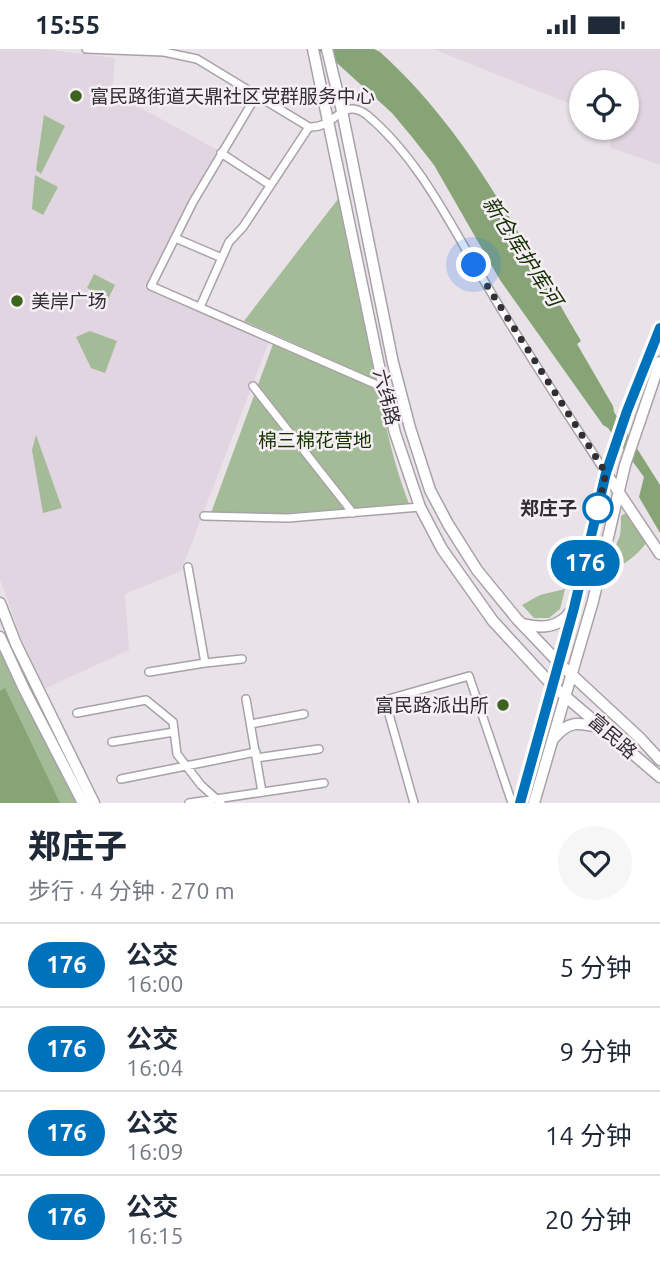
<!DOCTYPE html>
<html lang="zh">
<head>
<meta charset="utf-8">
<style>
  body { margin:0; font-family:Ubuntu,"Noto Sans SC",sans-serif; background:#f6f6f7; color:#1f2937; height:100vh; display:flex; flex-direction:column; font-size:26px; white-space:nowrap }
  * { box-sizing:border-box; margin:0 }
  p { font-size:23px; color:#747a83 }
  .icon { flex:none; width:38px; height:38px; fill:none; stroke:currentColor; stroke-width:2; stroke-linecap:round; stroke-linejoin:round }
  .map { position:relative; height:754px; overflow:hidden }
  .sheet { display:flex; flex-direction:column; background:#fff; flex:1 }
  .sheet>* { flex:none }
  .badge { padding:0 14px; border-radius:23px; font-size:24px; line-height:46px }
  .fabs { position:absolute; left:569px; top:21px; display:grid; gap:14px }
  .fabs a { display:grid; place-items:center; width:70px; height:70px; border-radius:50%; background:#fff; box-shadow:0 2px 5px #0004; font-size:35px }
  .you { position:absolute; width:35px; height:35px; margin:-18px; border:5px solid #fff; border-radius:50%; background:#1a73e8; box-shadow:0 0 0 10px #1a73e833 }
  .map>.badge { position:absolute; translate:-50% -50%; box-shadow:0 0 0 4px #fff }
  .round { display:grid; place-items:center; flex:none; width:74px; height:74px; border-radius:37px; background:#f6f6f7 }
  .headline { display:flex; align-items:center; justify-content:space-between; height:119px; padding:0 28px }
  h1 { font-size:33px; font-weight:800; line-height:52px }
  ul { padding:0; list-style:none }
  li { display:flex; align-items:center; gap:21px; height:84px; padding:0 28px; border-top:2px solid #e0e1e3 }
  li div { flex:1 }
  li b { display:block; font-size:26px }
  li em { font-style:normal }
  li .badge { min-width:77px; font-weight:700; text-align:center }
  .status { display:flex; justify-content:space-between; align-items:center; height:49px; padding:0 35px; background:#fff; direction:ltr }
  .status svg { height:19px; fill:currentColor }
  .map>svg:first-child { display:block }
  .built { fill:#e1d5e1 }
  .green { fill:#a3bb96 }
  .water { fill:#86a475 }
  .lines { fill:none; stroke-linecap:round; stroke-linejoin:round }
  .street-casing { stroke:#a8a2a8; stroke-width:10 }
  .secondary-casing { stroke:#a8a2a8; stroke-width:13 }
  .street { stroke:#fff; stroke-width:7 }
  .secondary { stroke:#fff; stroke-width:10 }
  .line-casing { stroke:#fff; stroke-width:16 }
  .line { stroke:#0072bc; stroke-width:10 }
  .walk { stroke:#322f32; stroke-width:7; stroke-dasharray:0 12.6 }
  .poi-dot { fill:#3c641f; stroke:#f6eff6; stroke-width:2.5 }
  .stop-dot { fill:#fff; stroke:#0072bc; stroke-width:3.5 }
  .labels { text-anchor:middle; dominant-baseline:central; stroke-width:5; stroke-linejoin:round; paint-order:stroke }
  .poi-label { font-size:19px; fill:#322f32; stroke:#f6eff6; text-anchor:start }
  .street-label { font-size:19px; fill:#322f32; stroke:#f6eff6 }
  .park-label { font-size:19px; fill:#183501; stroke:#f6eff6 }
  .stop-label { font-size:19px; font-weight:bold; fill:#322f32; stroke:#f6eff6; text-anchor:end }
  .water-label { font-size:21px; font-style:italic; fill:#153100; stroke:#f6eff6 }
</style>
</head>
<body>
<div class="status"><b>15:55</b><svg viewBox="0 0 49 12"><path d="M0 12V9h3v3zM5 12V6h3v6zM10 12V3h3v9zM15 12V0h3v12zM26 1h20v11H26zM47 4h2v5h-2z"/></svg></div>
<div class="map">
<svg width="660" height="754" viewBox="0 0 660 754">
  <rect width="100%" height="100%" fill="#e9e2e9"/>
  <path class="built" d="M0,0H42L115,9L112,43L219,102L145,238L270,290L181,522L125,545L129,601L44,640L21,589L0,530Z
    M433,0H660V116L609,98L617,79H626V33H581V59Z"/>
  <path class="green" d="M44,66L65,77L41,125L36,121Z
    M35,126L58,138L43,166L32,160Z
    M338,150L376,331L244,272Z
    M94,225L115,236L108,250L87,239Z
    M90,282L117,292L105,324L91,319L76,288Z
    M273,295L379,341C386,381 395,418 409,455L290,464H211Z
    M36,386L62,459L43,464L32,401Z
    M624,465L630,466L647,493C639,504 629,512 617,519C606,506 617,498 620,486C621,480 621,473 621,467Z
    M565,540L560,560L549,569H534L522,556L540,546Z
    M0,603L76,754H0Z"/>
  <path class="water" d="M310,0H374L380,3C470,84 520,189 581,292L577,295L613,357L614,363L660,436V484L639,448L644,428L608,379L603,376L500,231L434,116L412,88L392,64L327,5Z
    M5,639L60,754H0V642Z"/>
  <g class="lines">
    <defs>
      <path id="street" d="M86,0L164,3L197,10L309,78C336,80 341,47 367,66C421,111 453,181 489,240C526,303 566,363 606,424
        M256,47L193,153L151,237L384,339
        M221,104L270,136
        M175,189L222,209
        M200,258L229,193L243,178L309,78
        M253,337L353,464
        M204,467L288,469L420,458
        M205,614L242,610
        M149,623L205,614L188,518
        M246,650L262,743
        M77,664L146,651L173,673L177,705L201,736L221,754
        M251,675L304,665
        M112,693L174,683
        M256,709L319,700
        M121,730L256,703
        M189,754L324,734
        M414,754L385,651L469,627L512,754"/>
      <path id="secondary" d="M313,0L379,317L395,384L420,458L442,500L493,572L552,636L660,728
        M327,0L342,62L393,314L410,379L430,441L448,475L477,521L517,570L558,613L641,690L660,711
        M606,424L660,505
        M0,554L16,595L94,754
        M523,575C542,580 559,579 571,562
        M0,588L24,640L83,754
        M554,689C570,670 580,674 603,679
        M520,754L574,559L606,424L627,362L660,279
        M534,754L593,552L625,416L660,313"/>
    </defs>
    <use href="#street" class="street-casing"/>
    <use href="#secondary" class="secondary-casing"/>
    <use href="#street" class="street"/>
    <use href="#secondary" class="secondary"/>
  </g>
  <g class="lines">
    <defs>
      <path id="line" d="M520,754L574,559L606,424L627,362L660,279"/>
    </defs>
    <use href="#line" class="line-casing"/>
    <use href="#line" class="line"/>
    <path class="walk" d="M474,216L606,424L597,463L598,459"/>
  </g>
  <g class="poi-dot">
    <circle cx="76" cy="47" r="7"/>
    <circle cx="17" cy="252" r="7"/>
    <circle cx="503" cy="656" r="7"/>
  </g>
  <circle class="stop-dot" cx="598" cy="459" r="14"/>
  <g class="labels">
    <g class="poi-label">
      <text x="90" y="47">富民路街道天鼎社区党群服务中心</text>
      <text x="31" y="252">美岸广场</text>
      <text x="489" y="656" text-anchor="end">富民路派出所</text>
    </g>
    <g class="street-label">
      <text transform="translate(387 348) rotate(76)">六纬路</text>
      <text transform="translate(613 687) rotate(41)">富民路</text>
    </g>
    <g class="park-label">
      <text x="315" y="391">棉三棉花营地</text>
    </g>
    <g class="stop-label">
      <text x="577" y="459">郑庄子</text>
    </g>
    <g class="water-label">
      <text transform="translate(523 202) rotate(57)">新仓库护库河</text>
    </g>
  </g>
</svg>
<div class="fabs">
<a><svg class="icon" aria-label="locate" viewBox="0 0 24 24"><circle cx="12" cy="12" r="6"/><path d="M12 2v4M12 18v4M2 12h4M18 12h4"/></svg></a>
</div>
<div class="you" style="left:474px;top:216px"></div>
<b class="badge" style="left:585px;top:514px;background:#0072bc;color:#fff">176</b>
</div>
<section class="sheet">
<div class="headline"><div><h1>郑庄子</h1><p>步行 · 4 分钟 · 270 m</p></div><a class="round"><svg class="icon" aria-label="heart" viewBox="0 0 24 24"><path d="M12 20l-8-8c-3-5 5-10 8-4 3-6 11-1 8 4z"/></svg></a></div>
<ul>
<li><span class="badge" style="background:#0072bc;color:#fff">176</span><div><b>公交</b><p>16:00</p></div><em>5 分钟</em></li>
<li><span class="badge" style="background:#0072bc;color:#fff">176</span><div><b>公交</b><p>16:04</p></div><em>9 分钟</em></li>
<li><span class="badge" style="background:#0072bc;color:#fff">176</span><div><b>公交</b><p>16:09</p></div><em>14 分钟</em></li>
<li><span class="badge" style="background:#0072bc;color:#fff">176</span><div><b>公交</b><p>16:15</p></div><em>20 分钟</em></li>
</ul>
</section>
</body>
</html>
